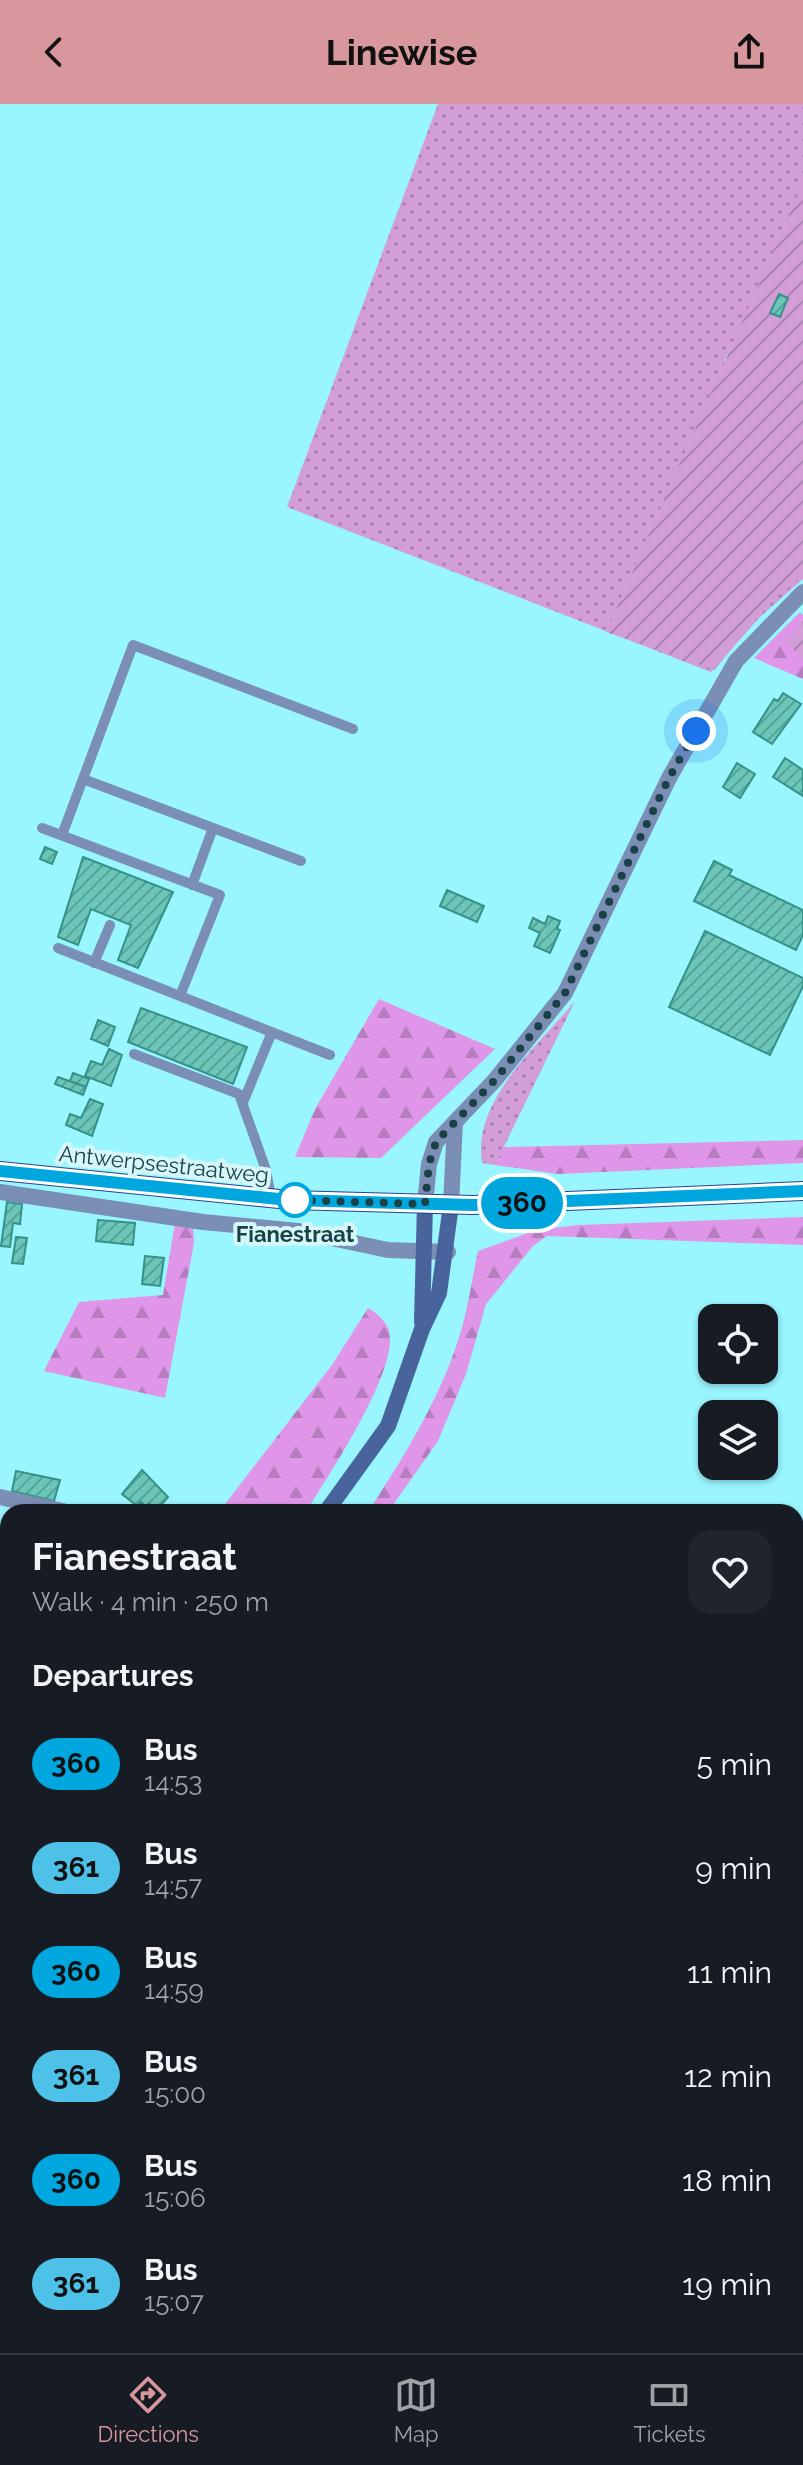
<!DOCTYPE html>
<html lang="en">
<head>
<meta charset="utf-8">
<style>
  body { margin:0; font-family:Raleway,sans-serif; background:#20242c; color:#f1f3f6; height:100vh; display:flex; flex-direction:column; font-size:30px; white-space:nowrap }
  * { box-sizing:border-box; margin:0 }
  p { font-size:26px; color:#9ea1a6 }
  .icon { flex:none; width:44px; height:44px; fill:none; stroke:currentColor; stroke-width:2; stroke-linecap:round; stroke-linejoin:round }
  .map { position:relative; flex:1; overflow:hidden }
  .panel { position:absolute; left:0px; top:1400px; width:804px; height:850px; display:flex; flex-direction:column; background:#171b24; border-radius:24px 24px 0 0; box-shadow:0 2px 6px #0004 }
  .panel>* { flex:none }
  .badge { padding:0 16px; border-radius:26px; font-size:28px; line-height:52px }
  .tools { position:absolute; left:698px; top:1200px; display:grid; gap:16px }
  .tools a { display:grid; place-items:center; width:80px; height:80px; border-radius:16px; background:#171b24; box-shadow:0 2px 6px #0004; font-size:40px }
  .you { position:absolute; width:40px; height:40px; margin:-20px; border:6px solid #fff; border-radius:50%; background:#1a73e8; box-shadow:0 0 0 12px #1a73e833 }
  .map>.badge { position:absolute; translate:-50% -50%; box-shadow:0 0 0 4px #fff }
  h2 { padding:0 32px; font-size:30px; line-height:72px }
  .round { display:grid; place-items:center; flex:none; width:84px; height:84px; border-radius:24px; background:#20242c }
  .head { display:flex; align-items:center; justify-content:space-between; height:136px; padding:0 32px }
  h1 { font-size:38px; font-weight:700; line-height:60px }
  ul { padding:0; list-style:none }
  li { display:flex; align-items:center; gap:24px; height:104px; padding:0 32px }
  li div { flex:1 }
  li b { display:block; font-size:30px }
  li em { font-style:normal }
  li .badge { min-width:88px; font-weight:700; text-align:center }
  header { display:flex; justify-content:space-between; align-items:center; height:104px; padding:0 32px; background:#d7979c; color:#111; font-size:36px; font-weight:700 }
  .tabs { display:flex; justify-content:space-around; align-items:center; height:112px; border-top:2px solid #363941; background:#171b24; font-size:22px; color:#9ea1a6 }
  .tabs a { display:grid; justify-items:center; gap:4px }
  .tabs .active { color:#d7979c }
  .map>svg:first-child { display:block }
  .grass { fill:url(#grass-dots) }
  .forest { fill:url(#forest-firs) }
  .garden { fill:url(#garden-furrows) }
  .building { fill:url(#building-hatch); stroke:#359287; stroke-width:2 }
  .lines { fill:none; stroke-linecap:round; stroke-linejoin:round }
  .lane { stroke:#7b8eb5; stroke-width:10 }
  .street { stroke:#7b8eb5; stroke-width:16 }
  .secondary { stroke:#49649c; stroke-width:16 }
  .primary { stroke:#274589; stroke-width:20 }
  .highway { stroke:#092877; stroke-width:24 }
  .line-casing { stroke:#fff; stroke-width:18 }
  .line { stroke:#00a6de; stroke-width:12 }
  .walk { stroke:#1a4145; stroke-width:8; stroke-dasharray:0 14.4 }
  .stop-dot { fill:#fff; stroke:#00a6de; stroke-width:4 }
  .labels { text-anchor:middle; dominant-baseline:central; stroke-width:8; stroke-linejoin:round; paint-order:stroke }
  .street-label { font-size:22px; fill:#1a4145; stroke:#d6f8fb }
  .stop-label { font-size:22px; font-weight:bold; fill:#1a4145; stroke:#d6f8fb }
</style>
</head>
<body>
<header><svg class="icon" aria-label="back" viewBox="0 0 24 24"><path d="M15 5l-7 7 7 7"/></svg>Linewise<svg class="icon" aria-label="share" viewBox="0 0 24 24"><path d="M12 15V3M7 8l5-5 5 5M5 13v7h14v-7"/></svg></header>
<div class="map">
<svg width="803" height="2249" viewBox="0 0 803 2249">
  <defs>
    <pattern id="grass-dots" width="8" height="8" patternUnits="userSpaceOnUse" patternTransform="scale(2)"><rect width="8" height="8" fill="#d39dd8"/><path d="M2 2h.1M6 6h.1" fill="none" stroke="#aa82b1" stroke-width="1.8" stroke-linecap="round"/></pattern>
    <pattern id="forest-firs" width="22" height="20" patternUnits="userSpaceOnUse" patternTransform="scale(2)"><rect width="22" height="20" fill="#e096e8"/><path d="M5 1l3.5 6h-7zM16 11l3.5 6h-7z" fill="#b57cbe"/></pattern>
    <pattern id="garden-furrows" width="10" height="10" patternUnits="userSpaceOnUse" patternTransform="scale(2)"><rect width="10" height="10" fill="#d39dd8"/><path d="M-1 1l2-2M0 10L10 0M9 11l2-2" fill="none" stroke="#aa82b1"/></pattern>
    <pattern id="building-hatch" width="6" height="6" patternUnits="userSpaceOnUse" patternTransform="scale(2)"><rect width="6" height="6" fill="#6bc5b8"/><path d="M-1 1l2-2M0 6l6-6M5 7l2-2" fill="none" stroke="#57a297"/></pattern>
  </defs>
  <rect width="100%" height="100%" fill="#99f5fe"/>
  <path class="grass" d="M438,0H803V174L772,164L724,257L803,288V475L760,513L711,568L287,403Z
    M575,897L495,1061L482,1059C472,996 538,942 575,897Z
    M350,2242H476L471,2249H357Z"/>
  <path class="forest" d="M800,508L803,511V575L754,554Z
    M379,895L495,945L381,1054L295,1053L315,1005Z
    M803,1036V1059L558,1070L495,1061L503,1043Z
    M803,1113V1141L547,1132L533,1142L486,1200L466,1270L438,1337L388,1408H368C406,1349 444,1289 463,1220C469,1196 473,1171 478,1147L536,1126L579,1121Z
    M175,1119L193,1124L194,1139L165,1294L44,1267L79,1198L163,1191Z
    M368,1204C377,1209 386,1217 389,1227C399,1267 328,1372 306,1408H219L332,1261Z
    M8,1674V1771L0,1780V1684Z
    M8,1832V1942L0,1935V1842Z
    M0,2028L8,2035V2101L0,2094Z
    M168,2242H219L225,2249H176Z"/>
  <path class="garden" d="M803,79V472L773,496L714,566L606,528Z
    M803,517V555L787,539Z"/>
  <path class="building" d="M779,190L788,194L780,213L770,209Z
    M783,589L801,600L772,640L753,628L774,595L778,597Z
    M785,654L803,666V692L773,673Z
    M737,659L755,670L740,694L723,683Z
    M45,743L57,748L52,760L40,755Z
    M83,753L173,788L138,864L118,856L131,821L91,805L78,841L58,833Z
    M714,757L732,766L729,771L803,806V831L796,846L694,797Z
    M447,786L484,802L477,818L440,802Z
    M548,812L560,817L557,825L560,826L550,849L534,842L540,829L529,824L533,814L545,820Z
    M705,827L803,874V882L770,951L669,903Z
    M141,904L247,943L233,980L128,938Z
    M98,916L115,923L108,942L91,935Z
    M109,945L122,951L111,982L85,972L91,957L102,961Z
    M73,969L89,975L86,983L70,977Z
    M58,973L86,983L83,991L55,980Z
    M90,995L103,1000L92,1032L66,1021L70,1010L81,1014Z
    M7,1098L22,1100L20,1120L13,1119L10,1143L1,1142Z
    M98,1116L135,1119L133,1141L96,1137Z
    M16,1133L27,1134L23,1160L12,1159Z
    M145,1152L164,1154L160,1182L142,1180Z
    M142,1366L168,1393L157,1406L149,1400L147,1403L141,1398L137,1402L122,1390Z
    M16,1367L60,1376L54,1397L12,1387Z
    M0,1432L8,1436V1474L0,1469Z"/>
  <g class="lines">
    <path class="lane" d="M83,675L301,757
      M42,724L220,791L180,892
      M62,731L133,541L353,625
      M192,781L213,724
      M58,844L330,951
      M94,859L110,821
      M134,950L239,990L266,1066L271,1094
      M244,996L272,928"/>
    <path class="street" d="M0,1088L203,1118L298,1127L388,1146L448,1148
      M425,1100L429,1060L436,1038L494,977L565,889L669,674L736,557L803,488
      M451,1101L455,1018
      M0,1393L67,1408"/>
    <path class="secondary" d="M422,1218L425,1100
      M326,1408L388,1322L422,1225L439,1189L451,1101
      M0,1812L8,1802"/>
    <path class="primary" d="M0,1067L289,1096L473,1101L803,1087"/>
    <path class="highway" d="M0,1956L8,1963
      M0,2002L8,2009
      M269,2242L277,2249
      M323,2242L330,2249"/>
  </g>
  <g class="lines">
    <defs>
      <path id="line" d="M0,1067L289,1096L473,1101L803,1087"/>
    </defs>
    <use href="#line" class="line-casing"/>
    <use href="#line" class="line"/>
    <path class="walk" d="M295,1096H289L425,1100L429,1060L436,1038L494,977L565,889L669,674L696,627"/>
  </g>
  <circle class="stop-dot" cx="295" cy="1096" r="16"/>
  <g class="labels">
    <g class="street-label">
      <text transform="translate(164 1060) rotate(6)">Antwerpsestraatweg</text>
    </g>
    <g class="stop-label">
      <text x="295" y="1130">Fianestraat</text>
    </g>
  </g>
</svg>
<div class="tools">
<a><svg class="icon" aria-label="locate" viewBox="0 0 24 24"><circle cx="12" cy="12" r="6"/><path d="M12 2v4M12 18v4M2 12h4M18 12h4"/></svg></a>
<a><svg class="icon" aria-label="layers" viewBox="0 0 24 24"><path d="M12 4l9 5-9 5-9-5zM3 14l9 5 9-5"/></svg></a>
</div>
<div class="you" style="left:696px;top:627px"></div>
<b class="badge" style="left:522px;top:1099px;background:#00a6de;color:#111">360</b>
<section class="panel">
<div class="head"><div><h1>Fianestraat</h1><p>Walk · 4 min · 250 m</p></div><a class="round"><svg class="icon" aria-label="heart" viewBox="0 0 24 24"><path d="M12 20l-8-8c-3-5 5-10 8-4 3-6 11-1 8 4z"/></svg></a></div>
<h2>Departures</h2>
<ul>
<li><span class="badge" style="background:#00a6de;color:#111">360</span><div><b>Bus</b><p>14:53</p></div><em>5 min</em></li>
<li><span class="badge" style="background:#4ec1e8;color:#111">361</span><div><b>Bus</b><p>14:57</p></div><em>9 min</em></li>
<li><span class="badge" style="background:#00a6de;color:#111">360</span><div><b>Bus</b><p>14:59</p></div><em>11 min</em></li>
<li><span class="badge" style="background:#4ec1e8;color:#111">361</span><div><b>Bus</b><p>15:00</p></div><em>12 min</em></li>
<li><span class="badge" style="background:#00a6de;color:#111">360</span><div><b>Bus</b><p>15:06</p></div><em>18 min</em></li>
<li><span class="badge" style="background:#4ec1e8;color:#111">361</span><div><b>Bus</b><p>15:07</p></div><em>19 min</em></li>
</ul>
</section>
</div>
<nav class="tabs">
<a class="active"><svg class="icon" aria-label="directions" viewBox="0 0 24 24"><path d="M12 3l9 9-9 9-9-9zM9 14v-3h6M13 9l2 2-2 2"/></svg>Directions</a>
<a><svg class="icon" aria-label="map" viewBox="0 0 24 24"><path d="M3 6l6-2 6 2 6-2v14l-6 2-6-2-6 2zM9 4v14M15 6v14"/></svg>Map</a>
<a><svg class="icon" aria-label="tickets" viewBox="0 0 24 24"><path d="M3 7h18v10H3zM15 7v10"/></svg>Tickets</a>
</nav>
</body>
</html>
